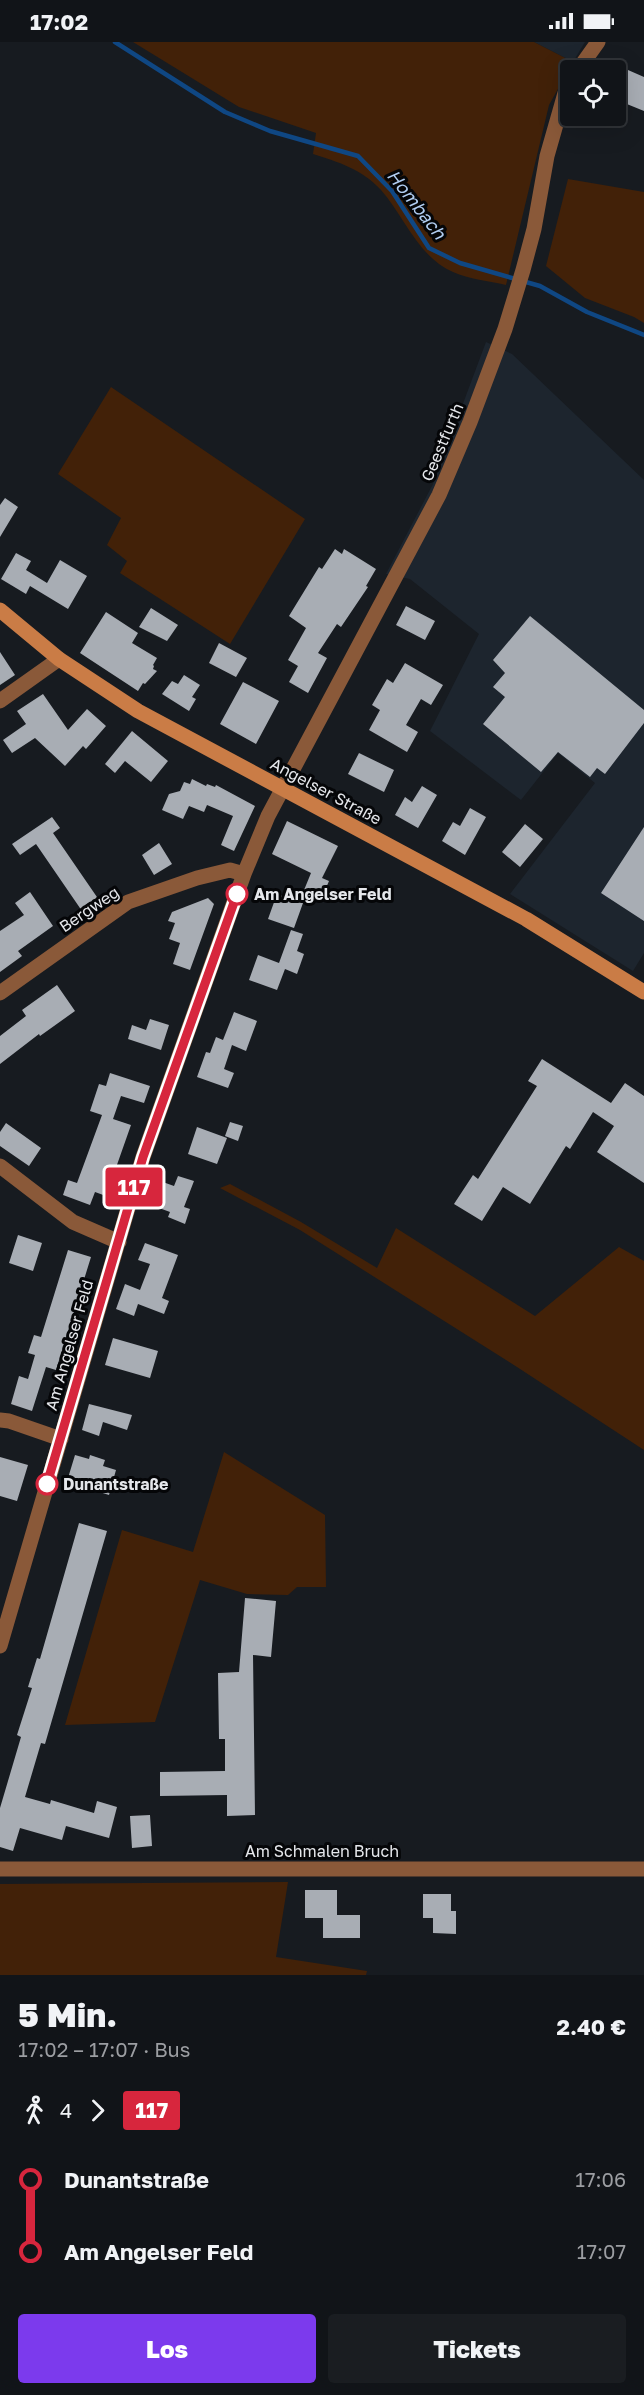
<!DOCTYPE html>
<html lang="de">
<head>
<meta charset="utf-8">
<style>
  body { margin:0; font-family:"Golos Text",sans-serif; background:#1a1d21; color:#f1f3f6; height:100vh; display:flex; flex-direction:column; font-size:22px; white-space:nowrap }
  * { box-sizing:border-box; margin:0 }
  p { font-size:20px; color:#9c9ea2 }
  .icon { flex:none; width:33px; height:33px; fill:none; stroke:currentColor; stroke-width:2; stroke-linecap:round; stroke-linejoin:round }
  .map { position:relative; height:1933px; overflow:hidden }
  .side { display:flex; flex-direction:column; background:#111418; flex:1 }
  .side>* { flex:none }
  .badge { padding:0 12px; border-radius:4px; font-size:21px; line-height:39px }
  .controls { position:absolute; left:560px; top:18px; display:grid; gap:12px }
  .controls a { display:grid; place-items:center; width:66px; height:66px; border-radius:6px; background:#111418; box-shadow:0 6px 24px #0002,0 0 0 2px #303337; font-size:30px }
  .map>.badge { position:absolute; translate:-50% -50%; box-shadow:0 0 0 3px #fff }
  .legs { display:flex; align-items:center; gap:9px; height:66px; padding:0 18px; font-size:20px }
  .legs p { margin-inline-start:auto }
  .head { display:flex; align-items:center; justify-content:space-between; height:102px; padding:0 18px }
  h1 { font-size:33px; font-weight:800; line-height:45px }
  .primary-button { display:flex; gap:12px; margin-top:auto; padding:12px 18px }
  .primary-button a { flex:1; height:69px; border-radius:6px; background:#7c3aed; color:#fff; font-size:24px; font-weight:800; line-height:69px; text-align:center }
  .primary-button a+a { background:#1a1d21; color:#f1f3f6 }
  ul { padding:0 18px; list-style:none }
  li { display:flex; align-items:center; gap:21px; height:72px; font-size:22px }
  li i { display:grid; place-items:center; width:9px; height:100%; margin:0 8px; background:currentColor }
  li i::after { content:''; width:15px; height:15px; margin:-8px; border:4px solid; border-radius:50%; background:#111418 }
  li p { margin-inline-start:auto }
  li:first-child i { background:linear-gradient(#0000 50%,currentColor 0) }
  li:last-child i { background:linear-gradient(currentColor 50%,#0000 0) }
  .status { display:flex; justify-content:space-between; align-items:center; height:42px; padding:0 30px; background:#111418; direction:ltr }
  .status svg { height:16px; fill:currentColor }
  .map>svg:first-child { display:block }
  .built { fill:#1d252e }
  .green { fill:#422108 }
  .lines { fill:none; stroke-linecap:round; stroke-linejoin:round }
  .stream { stroke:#0f4783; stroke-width:4.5 }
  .building { fill:#a8adb4 }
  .minor { stroke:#8a5939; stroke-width:15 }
  .secondary { stroke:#ca7c46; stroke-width:15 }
  .line-1-casing { stroke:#fff; stroke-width:14 }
  .line-1 { stroke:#d7263d; stroke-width:9 }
  .stop-1-dot { fill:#fff; stroke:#d7263d; stroke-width:3 }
  .labels { text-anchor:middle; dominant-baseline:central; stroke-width:6; stroke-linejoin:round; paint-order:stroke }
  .street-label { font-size:16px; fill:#e5e7eb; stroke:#050608 }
  .stop-label { font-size:16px; font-weight:bold; fill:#e5e7eb; stroke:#050608; text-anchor:start }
  .water-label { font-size:18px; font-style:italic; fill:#b1cdf1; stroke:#050608 }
</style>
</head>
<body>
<div class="status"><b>17:02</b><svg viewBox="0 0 49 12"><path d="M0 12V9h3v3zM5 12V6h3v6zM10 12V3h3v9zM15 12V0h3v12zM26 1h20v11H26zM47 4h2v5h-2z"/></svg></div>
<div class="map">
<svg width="644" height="1933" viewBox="0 0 644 1933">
  <rect width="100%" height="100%" fill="#171b20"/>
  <path class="built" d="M534,0H585L573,20Z
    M486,300L512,312L644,438V911L633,929L510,852L595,741L558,711L521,758L430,689L479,592L410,537L386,532L433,442Z"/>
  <path class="green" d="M133,0H534L573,20L549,63L506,243C489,239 469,237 453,230C418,215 404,174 381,148C362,127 338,120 313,112L316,91L239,65Z
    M568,137L644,150V281L634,275L585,256L546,224Z
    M111,345L305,477L230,602L120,531L127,519L107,503L121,476L58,432Z
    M230,1142L301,1180L377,1226L396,1186L535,1274L619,1205L644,1219V1408L517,1325L300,1188L220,1146Z
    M224,1410L325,1473L326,1545H297L288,1553L247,1552L200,1538L155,1680L65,1683L122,1488L193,1510Z
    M288,1840L276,1915L367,1929L366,1933H0V1842Z"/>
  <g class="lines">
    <path class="stream" d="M115,0L225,70L270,89L358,114L392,149L429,206L460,221L540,244L587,270L644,293"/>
  </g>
  <path class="building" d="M628,28L644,35V69L617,58Z
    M5,456L18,465L0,495V463Z
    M335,507L342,512L344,507L376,527L366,544L368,545L341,585L337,582L318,611L327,616L308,651L289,640L298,624L288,618L306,586L289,574L319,525L322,527Z
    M16,511L31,519L26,528L47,541L60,518L87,534L68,567L30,544L26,552L1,537Z
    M406,564L435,579L425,598L396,583Z
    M151,566L178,583L167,599L139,585Z
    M106,570L138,591L132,601L157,616L153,623L154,624L153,627L157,629L145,642L143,641L138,649L80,611Z
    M530,574L644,668V681L605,732L597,726L590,735L558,710L541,730L483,682L505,655L493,645L505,631L493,618Z
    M219,601L247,616L236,635L209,621Z
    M0,610L15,633L0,643Z
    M405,621L443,643L431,663L421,657L406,683L418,690L407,710L369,688L380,668L372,663L387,637L393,641Z
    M184,633L200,643L192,655L196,657L189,669L162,652L172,639L178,642Z
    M243,640L279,659L256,702L220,682Z
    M43,652L68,688L87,667L106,684L86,707L83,704L65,724L35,696L12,711L3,698L26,682L17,669Z
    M132,689L168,719L151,740L125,719L115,731L105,722Z
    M359,711L394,728L384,750L348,732Z
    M192,737L206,744L207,742L215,745L216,743L255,764L234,809L221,803L233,774L207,763L204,770L189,764L183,777L162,768L169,752L180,749L184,740L190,742Z
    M422,744L437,753L418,786L395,773L405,755L412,760Z
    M470,766L486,775L465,813L442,799L453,780L460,784Z
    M52,775L60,786L53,791L99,858L82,869L36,802L20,813L12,802Z
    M287,779L338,804L322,836L329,839L320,860L302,853L311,831L272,812Z
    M525,782L543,797L520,825L502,810Z
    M644,785V879L601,851Z
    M159,801L172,822L154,833L142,813Z
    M30,850L53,884L18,909L22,914L0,930V889L24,873L15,861Z
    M277,852L303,861L294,886L268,877Z
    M208,856L214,862L190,928L173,922L180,901L169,897L175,881L168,879L172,870Z
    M291,888L303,892L297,909L304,912L297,932L285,927L277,948L249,938L258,913L279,921Z
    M57,943L75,969L40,994L39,992L0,1022V994L26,974L22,968Z
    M234,970L257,979L246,1009L232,1003L224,1027L234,1031L228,1046L197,1035L206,1010L210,1011L216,995L223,998Z
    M150,977L169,983L161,1008L128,997L132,983L146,988Z
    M542,1017L611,1061L625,1041L644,1054V1141L597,1110L614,1084L593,1070L570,1107L566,1104L530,1162L503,1145L482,1179L454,1162L473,1133L478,1137L537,1044L528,1039Z
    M110,1031L150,1044L144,1061L121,1054L113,1077L131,1083L106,1154L95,1150L90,1163L63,1153L68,1138L77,1141L102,1073L90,1069L99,1042L106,1044Z
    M230,1080L243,1084L238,1099L225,1094Z
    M6,1081L41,1106L29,1124L0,1104V1090Z
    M197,1085L227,1096L217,1122L188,1112Z
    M178,1134L194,1139L184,1165L190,1167L185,1182L168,1175L170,1170L151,1163L160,1139L174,1144Z
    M18,1193L42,1201L33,1229L9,1221Z
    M145,1201L178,1213L162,1256L169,1259L164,1272L138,1262L134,1274L116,1267L125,1242L140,1248L150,1222L138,1218Z
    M68,1208L91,1215L56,1328L46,1325L32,1369L11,1362L19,1334L28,1337L35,1313L28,1311L34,1293L41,1295Z
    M113,1296L158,1309L150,1336L105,1323Z
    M89,1362L132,1373L127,1388L103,1380L99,1394L82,1388Z
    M75,1413L89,1417L90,1413L105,1418L103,1424L116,1428L109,1453L87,1446L88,1442L68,1436Z
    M0,1415L28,1423L17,1459L0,1454Z
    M79,1481L107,1489L45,1702L41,1701L25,1755L50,1762L51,1758L94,1771L97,1759L117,1765L109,1796L66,1784L62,1798L20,1786L13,1809L0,1805V1766L21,1695L17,1693L32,1646L28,1645L37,1616L40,1617Z
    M245,1556L276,1559L271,1615L253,1613L255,1773L227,1774V1753L160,1754V1730L225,1729V1697H219L218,1631L239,1630Z
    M150,1773L152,1804L132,1806L130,1774Z
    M305,1848H337V1873H360V1896H323V1876H305Z
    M423,1852H451V1869H456V1892L433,1891V1876H423Z"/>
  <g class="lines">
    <path class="minor" d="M578,28L598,0
      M0,659L59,617
      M0,951L128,860L197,836L230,828L244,832
      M0,1124L73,1180L119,1200
      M0,1378L9,1379L61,1397
      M0,1604L143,1115L244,832L268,774L439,453L470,380L505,287L523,228L534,187L547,114L565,51L570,43
      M0,1827H644"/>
    <path class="secondary" d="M0,568L59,617L138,669L526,877L644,950"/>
  </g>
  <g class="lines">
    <defs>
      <path id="line-1" d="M47,1442L143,1115L237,852"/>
    </defs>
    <use href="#line-1" class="line-1-casing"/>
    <use href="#line-1" class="line-1"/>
  </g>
  <g class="stop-1-dot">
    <circle cx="237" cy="852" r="10"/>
    <circle cx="47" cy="1442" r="10"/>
  </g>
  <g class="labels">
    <g class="street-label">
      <text transform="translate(442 400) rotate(-67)">Geestfurth</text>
      <text transform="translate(326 749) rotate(28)">Angelser Straße</text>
      <text transform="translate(89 867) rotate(-34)">Bergweg</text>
      <text transform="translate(69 1303) rotate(-74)">Am Angelser Feld</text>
      <text x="322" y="1809">Am Schmalen Bruch</text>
    </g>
    <g class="stop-label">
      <text x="254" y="852">Am Angelser Feld</text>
      <text x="63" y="1442">Dunantstraße</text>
    </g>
    <g class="water-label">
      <text transform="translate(417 162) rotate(52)">Hombach</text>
    </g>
  </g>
</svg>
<div class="controls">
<a><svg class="icon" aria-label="locate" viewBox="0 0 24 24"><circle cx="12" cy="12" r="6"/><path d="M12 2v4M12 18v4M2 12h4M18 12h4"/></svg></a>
</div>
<b class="badge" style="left:134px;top:1145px;background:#d7263d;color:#fff">117</b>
</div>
<section class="side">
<div class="head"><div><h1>5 Min.</h1><p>17:02 – 17:07 · Bus</p></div><b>2.40 €</b></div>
<div class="legs"><svg class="icon" aria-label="walk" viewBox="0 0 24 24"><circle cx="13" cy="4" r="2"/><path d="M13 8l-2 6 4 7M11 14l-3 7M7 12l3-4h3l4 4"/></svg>4<svg class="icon" aria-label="forward" viewBox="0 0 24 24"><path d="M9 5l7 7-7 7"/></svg><b class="badge" style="background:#d7263d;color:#fff">117</b></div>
<ul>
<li><i style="color:#d7263d"></i><b>Dunantstraße</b><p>17:06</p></li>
<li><i style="color:#d7263d"></i><b>Am Angelser Feld</b><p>17:07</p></li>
</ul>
<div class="primary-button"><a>Los</a><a>Tickets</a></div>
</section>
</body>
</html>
